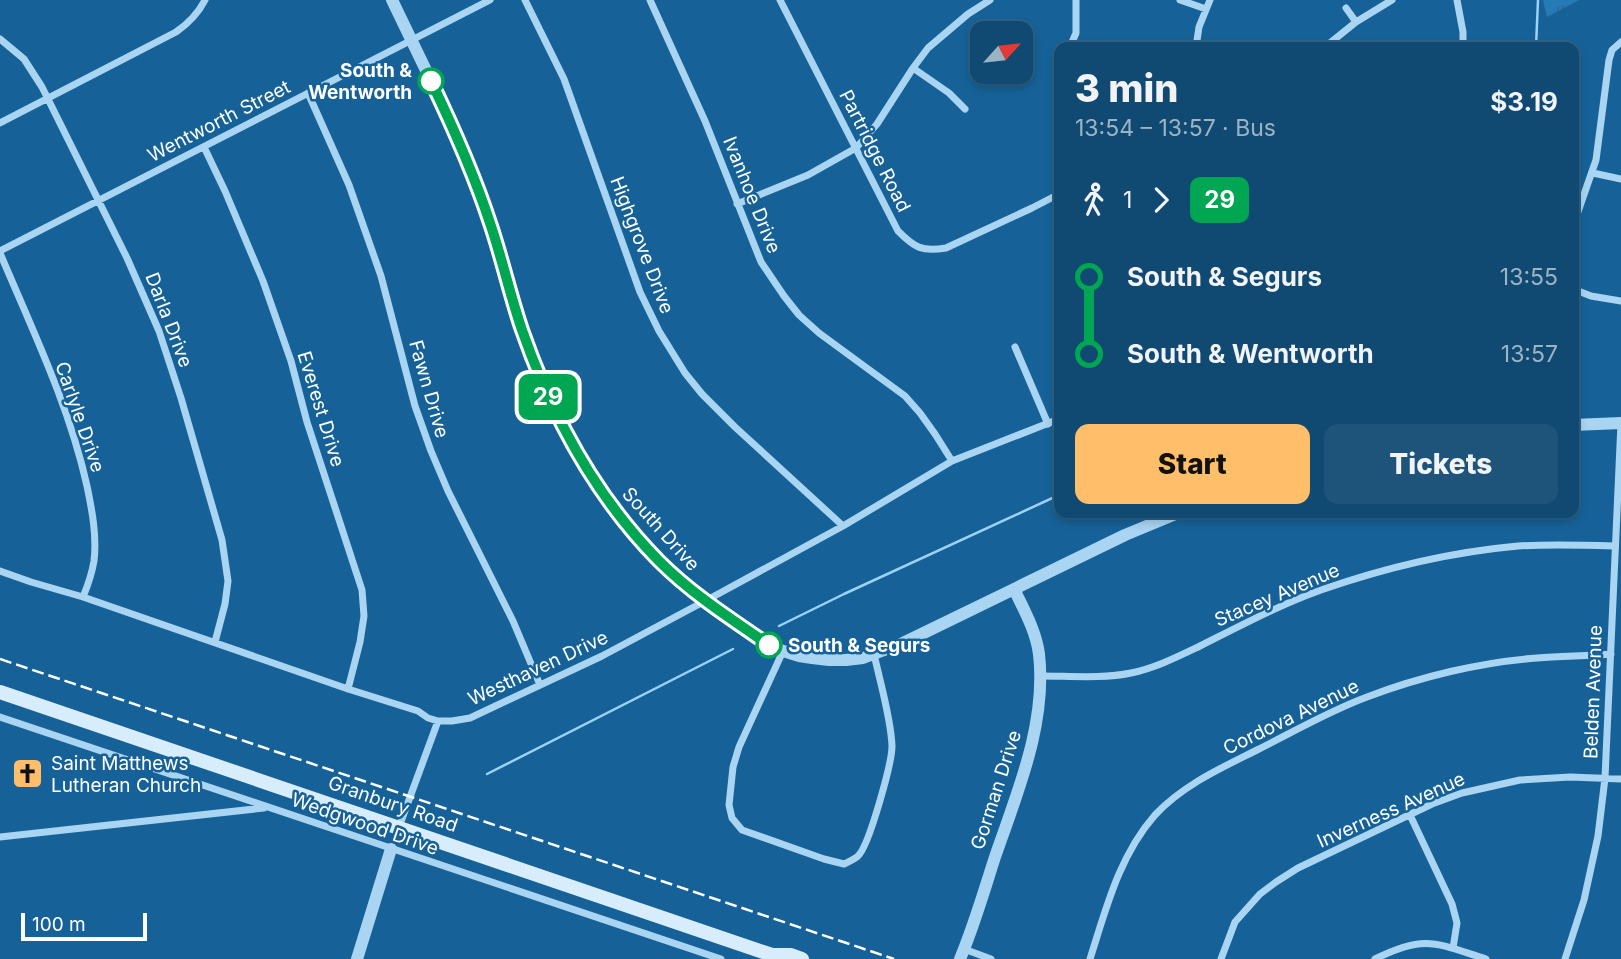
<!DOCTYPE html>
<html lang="en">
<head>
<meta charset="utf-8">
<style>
  body { margin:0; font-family:Inter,sans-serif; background:#1e547a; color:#f1f3f6; height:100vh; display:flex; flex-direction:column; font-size:26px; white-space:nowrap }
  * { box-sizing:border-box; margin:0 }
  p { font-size:23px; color:#9cb3c4 }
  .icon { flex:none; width:38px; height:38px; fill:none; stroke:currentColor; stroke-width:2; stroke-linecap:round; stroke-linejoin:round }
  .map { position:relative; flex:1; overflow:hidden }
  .sheet { position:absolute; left:1054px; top:42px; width:525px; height:476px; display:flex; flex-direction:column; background:#104a72; border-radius:14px; box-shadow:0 4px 10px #0003,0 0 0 2px #306284 }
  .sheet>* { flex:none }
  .badge { padding:0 14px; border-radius:10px; font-size:24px; line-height:46px }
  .needle { width:46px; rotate:63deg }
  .fabs { position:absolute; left:970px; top:21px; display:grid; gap:14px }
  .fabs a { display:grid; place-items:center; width:63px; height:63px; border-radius:14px; background:#104a72; box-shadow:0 4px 10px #0003,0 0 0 2px #306284; font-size:35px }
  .scale { position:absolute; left:21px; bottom:18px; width:126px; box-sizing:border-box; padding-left:7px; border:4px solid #fff; border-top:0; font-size:19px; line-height:24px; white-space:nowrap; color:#fff; -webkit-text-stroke:5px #166298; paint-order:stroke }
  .map>.badge { position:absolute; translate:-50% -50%; box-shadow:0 0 0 4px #fff }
  .legs { display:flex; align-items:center; gap:10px; height:77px; padding:0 21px; font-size:23px }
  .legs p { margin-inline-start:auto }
  .summary { display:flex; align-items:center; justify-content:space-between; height:119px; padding:0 21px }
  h1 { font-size:38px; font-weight:800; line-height:52px }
  .action { display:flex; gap:14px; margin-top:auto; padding:14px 21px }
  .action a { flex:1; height:80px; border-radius:14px; background:#ffbe6a; color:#111; font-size:28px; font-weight:800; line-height:80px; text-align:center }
  .action a+a { background:#1e547a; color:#f1f3f6 }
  ul { padding:0 21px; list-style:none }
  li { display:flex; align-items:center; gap:24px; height:77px; font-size:26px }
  li i { display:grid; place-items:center; width:10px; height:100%; margin:0 9px; background:currentColor }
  li i::after { content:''; width:18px; height:18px; margin:-9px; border:5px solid; border-radius:50%; background:#104a72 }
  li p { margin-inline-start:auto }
  li:first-child i { background:linear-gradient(#0000 50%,currentColor 0) }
  li:last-child i { background:linear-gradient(currentColor 50%,#0000 0) }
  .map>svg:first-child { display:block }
  .grass { fill:url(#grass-tufts) }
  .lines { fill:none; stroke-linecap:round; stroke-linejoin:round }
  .stream { stroke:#9cd2f4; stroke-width:2.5 }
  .minor { stroke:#a9d5f2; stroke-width:7 }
  .tertiary { stroke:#a9d5f2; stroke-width:12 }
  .secondary { stroke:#d8edfc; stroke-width:14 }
  .rail { stroke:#fff; stroke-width:2.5; stroke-dasharray:12 5; stroke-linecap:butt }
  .line-1-casing { stroke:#fff; stroke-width:16 }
  .line-1 { stroke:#00a651; stroke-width:10 }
  .stop-1-dot { fill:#fff; stroke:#00a651; stroke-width:3.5 }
  .labels { text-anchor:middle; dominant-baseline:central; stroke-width:5; stroke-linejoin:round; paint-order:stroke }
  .stop-label { font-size:19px; font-weight:bold; fill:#fff; stroke:#166298; text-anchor:end }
  .street-label { font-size:19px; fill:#fff; stroke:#166298 }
  .poi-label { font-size:19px; fill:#fff; stroke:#166298; text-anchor:start }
</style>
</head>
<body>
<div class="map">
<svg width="1621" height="959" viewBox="0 0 1621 959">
  <defs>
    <pattern id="grass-tufts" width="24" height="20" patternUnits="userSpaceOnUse" patternTransform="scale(1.75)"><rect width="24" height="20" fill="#257bb5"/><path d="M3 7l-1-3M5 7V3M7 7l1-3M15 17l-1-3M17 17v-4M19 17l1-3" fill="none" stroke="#386480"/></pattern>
  </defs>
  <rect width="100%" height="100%" fill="#166298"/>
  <path class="grass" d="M1543,0H1579L1547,17Z"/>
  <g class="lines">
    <path class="stream" d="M1536,47L1538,0
      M779,626L844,594L1059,495
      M487,774L733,649"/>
    <path class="minor" d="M525,0L564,79L640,292L659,331L685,373L702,394L735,427L843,526
      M650,0L705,121L761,262L784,296L799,315L819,333L905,396L920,413L935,434L952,461
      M780,0L898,231C915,248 922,252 946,248L1032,208L1059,194
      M1180,0L1206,9
      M1457,0L1463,32V47
      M1346,8L1356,22
      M0,39L24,59L42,87L127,258L159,331L181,398L222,540L228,581L225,604L215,642
      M1070,47L1076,33V0
      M1196,47L1199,27L1210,0
      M1325,47L1356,22L1392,0
      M913,68L949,93L965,109
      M308,93L349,185L381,276L415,406L431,451L448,491L513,621L540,685
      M0,123L176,32C189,23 198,14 205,0
      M204,147L225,191L263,281L291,361L307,422L362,590L364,616L360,642L348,689
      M1593,173L1621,179
      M737,204L808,175L856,148L877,124L913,68L928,48L968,14L990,0
      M1573,226L1596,160L1609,60L1612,50L1621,42
      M0,251L490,0
      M0,253C32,329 69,405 87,486C92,510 97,536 94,561C92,573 88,585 83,597
      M1573,289L1591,296L1621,301
      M1015,347L1048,424
      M0,571L31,582L83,597L348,689L418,711L428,718L438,721H452L470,718L602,656L720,593L843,526L952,461L1059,419
      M783,651L739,747L733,767L729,805L732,818L742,830L824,859L844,864C848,862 855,859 858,856C869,846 892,763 892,746C891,718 880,682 874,654
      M1040,676C1070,676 1102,679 1131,673C1155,668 1177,657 1200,646C1240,626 1279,605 1321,590C1384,568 1452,552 1518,546C1550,544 1582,545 1614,546
      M0,717C240,798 480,880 721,959
      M1410,815L1452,904L1457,923L1453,948
      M399,827L438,721
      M0,837L264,808
      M964,949L991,959
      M1090,959C1106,909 1119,856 1155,815C1183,785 1221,768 1257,750C1293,732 1329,711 1367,697C1419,677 1481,662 1537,658C1561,656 1586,656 1611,654
      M1221,959L1235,922L1260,894L1276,882L1298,868L1432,804L1462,793L1520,780L1570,777L1621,779
      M1375,959C1425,934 1436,943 1486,959
      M1565,959L1584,900L1598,836L1605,778L1621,423"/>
    <path class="tertiary" d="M392,0L451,122L471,172L490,223L521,327L550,403L582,461L603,494L625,522L658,560L685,585L743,627L777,649L799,656L812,658L829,660H846L863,658L903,643L1125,535L1178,513
      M1573,425L1621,423
      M357,959L391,849
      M960,959C974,926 984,891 995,857C1017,793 1047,724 1039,654C1036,631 1024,610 1014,589"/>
    <path class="secondary" d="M0,692L772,955H791L802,959"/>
    <path class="rail" d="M0,659C298,759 596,859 894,959"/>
  </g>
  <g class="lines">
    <defs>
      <path id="line-1" d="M431,81C453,127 474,174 490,223C502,258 510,295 522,330C552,416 595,496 659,561C692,594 731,619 769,645"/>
    </defs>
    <use href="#line-1" class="line-1-casing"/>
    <use href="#line-1" class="line-1"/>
  </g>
  <defs>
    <symbol id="church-square" viewBox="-11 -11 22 22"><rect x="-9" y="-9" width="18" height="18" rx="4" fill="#ffbe6a" stroke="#166298"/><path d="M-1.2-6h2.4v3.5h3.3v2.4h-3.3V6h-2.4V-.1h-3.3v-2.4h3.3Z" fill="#111"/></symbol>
  </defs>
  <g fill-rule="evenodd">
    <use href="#church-square" x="10" y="756" width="35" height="35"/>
  </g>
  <g class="stop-1-dot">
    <circle cx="431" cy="81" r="12"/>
    <circle cx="769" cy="645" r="12"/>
  </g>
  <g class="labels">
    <g class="stop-label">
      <text x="412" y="70">South &amp;<tspan x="412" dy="22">Wentworth</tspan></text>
      <text x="788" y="645" text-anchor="start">South &amp; Segurs</text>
    </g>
    <g class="street-label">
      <text transform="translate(219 121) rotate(-27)">Wentworth Street</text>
      <text transform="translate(875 151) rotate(63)">Partridge Road</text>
      <text transform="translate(752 195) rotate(68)">Ivanhoe Drive</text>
      <text transform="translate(642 245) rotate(69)">Highgrove Drive</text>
      <text transform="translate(169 320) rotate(69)">Darla Drive</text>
      <text transform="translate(429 389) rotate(74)">Fawn Drive</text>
      <text transform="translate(321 409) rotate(73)">Everest Drive</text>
      <text transform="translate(80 417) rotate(71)">Carlyle Drive</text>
      <text transform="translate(661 529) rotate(48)">South Drive</text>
      <text transform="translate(1277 595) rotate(-23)">Stacey Avenue</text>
      <text transform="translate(538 668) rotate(-25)">Westhaven Drive</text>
      <text transform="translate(1593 692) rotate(-88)">Belden Avenue</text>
      <text transform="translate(1291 717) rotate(-26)">Cordova Avenue</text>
      <text transform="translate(996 790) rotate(-72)">Gorman Drive</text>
      <text transform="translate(393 804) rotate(19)">Granbury Road</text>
      <text transform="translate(1391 810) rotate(-24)">Inverness Avenue</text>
      <text transform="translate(365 824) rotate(19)">Wedgwood Drive</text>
    </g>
    <g class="poi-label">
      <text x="51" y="763">Saint Matthews<tspan x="51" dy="22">Lutheran Church</tspan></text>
    </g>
  </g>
</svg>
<div class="fabs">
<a><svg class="needle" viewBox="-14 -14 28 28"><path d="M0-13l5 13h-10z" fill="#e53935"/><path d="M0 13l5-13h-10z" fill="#9cb3c4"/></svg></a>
</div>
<div class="scale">100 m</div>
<b class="badge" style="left:548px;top:397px;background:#00a651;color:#fff">29</b>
<section class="sheet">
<div class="summary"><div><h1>3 min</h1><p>13:54 – 13:57 · Bus</p></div><b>$3.19</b></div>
<div class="legs"><svg class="icon" aria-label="walk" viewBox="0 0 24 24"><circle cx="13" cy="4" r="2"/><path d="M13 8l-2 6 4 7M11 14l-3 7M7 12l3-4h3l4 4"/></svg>1<svg class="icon" aria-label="forward" viewBox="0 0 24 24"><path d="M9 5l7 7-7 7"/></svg><b class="badge" style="background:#00a651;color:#fff">29</b></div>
<ul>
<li><i style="color:#00a651"></i><b>South &amp; Segurs</b><p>13:55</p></li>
<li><i style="color:#00a651"></i><b>South &amp; Wentworth</b><p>13:57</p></li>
</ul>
<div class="action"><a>Start</a><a>Tickets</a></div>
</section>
</div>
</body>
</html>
